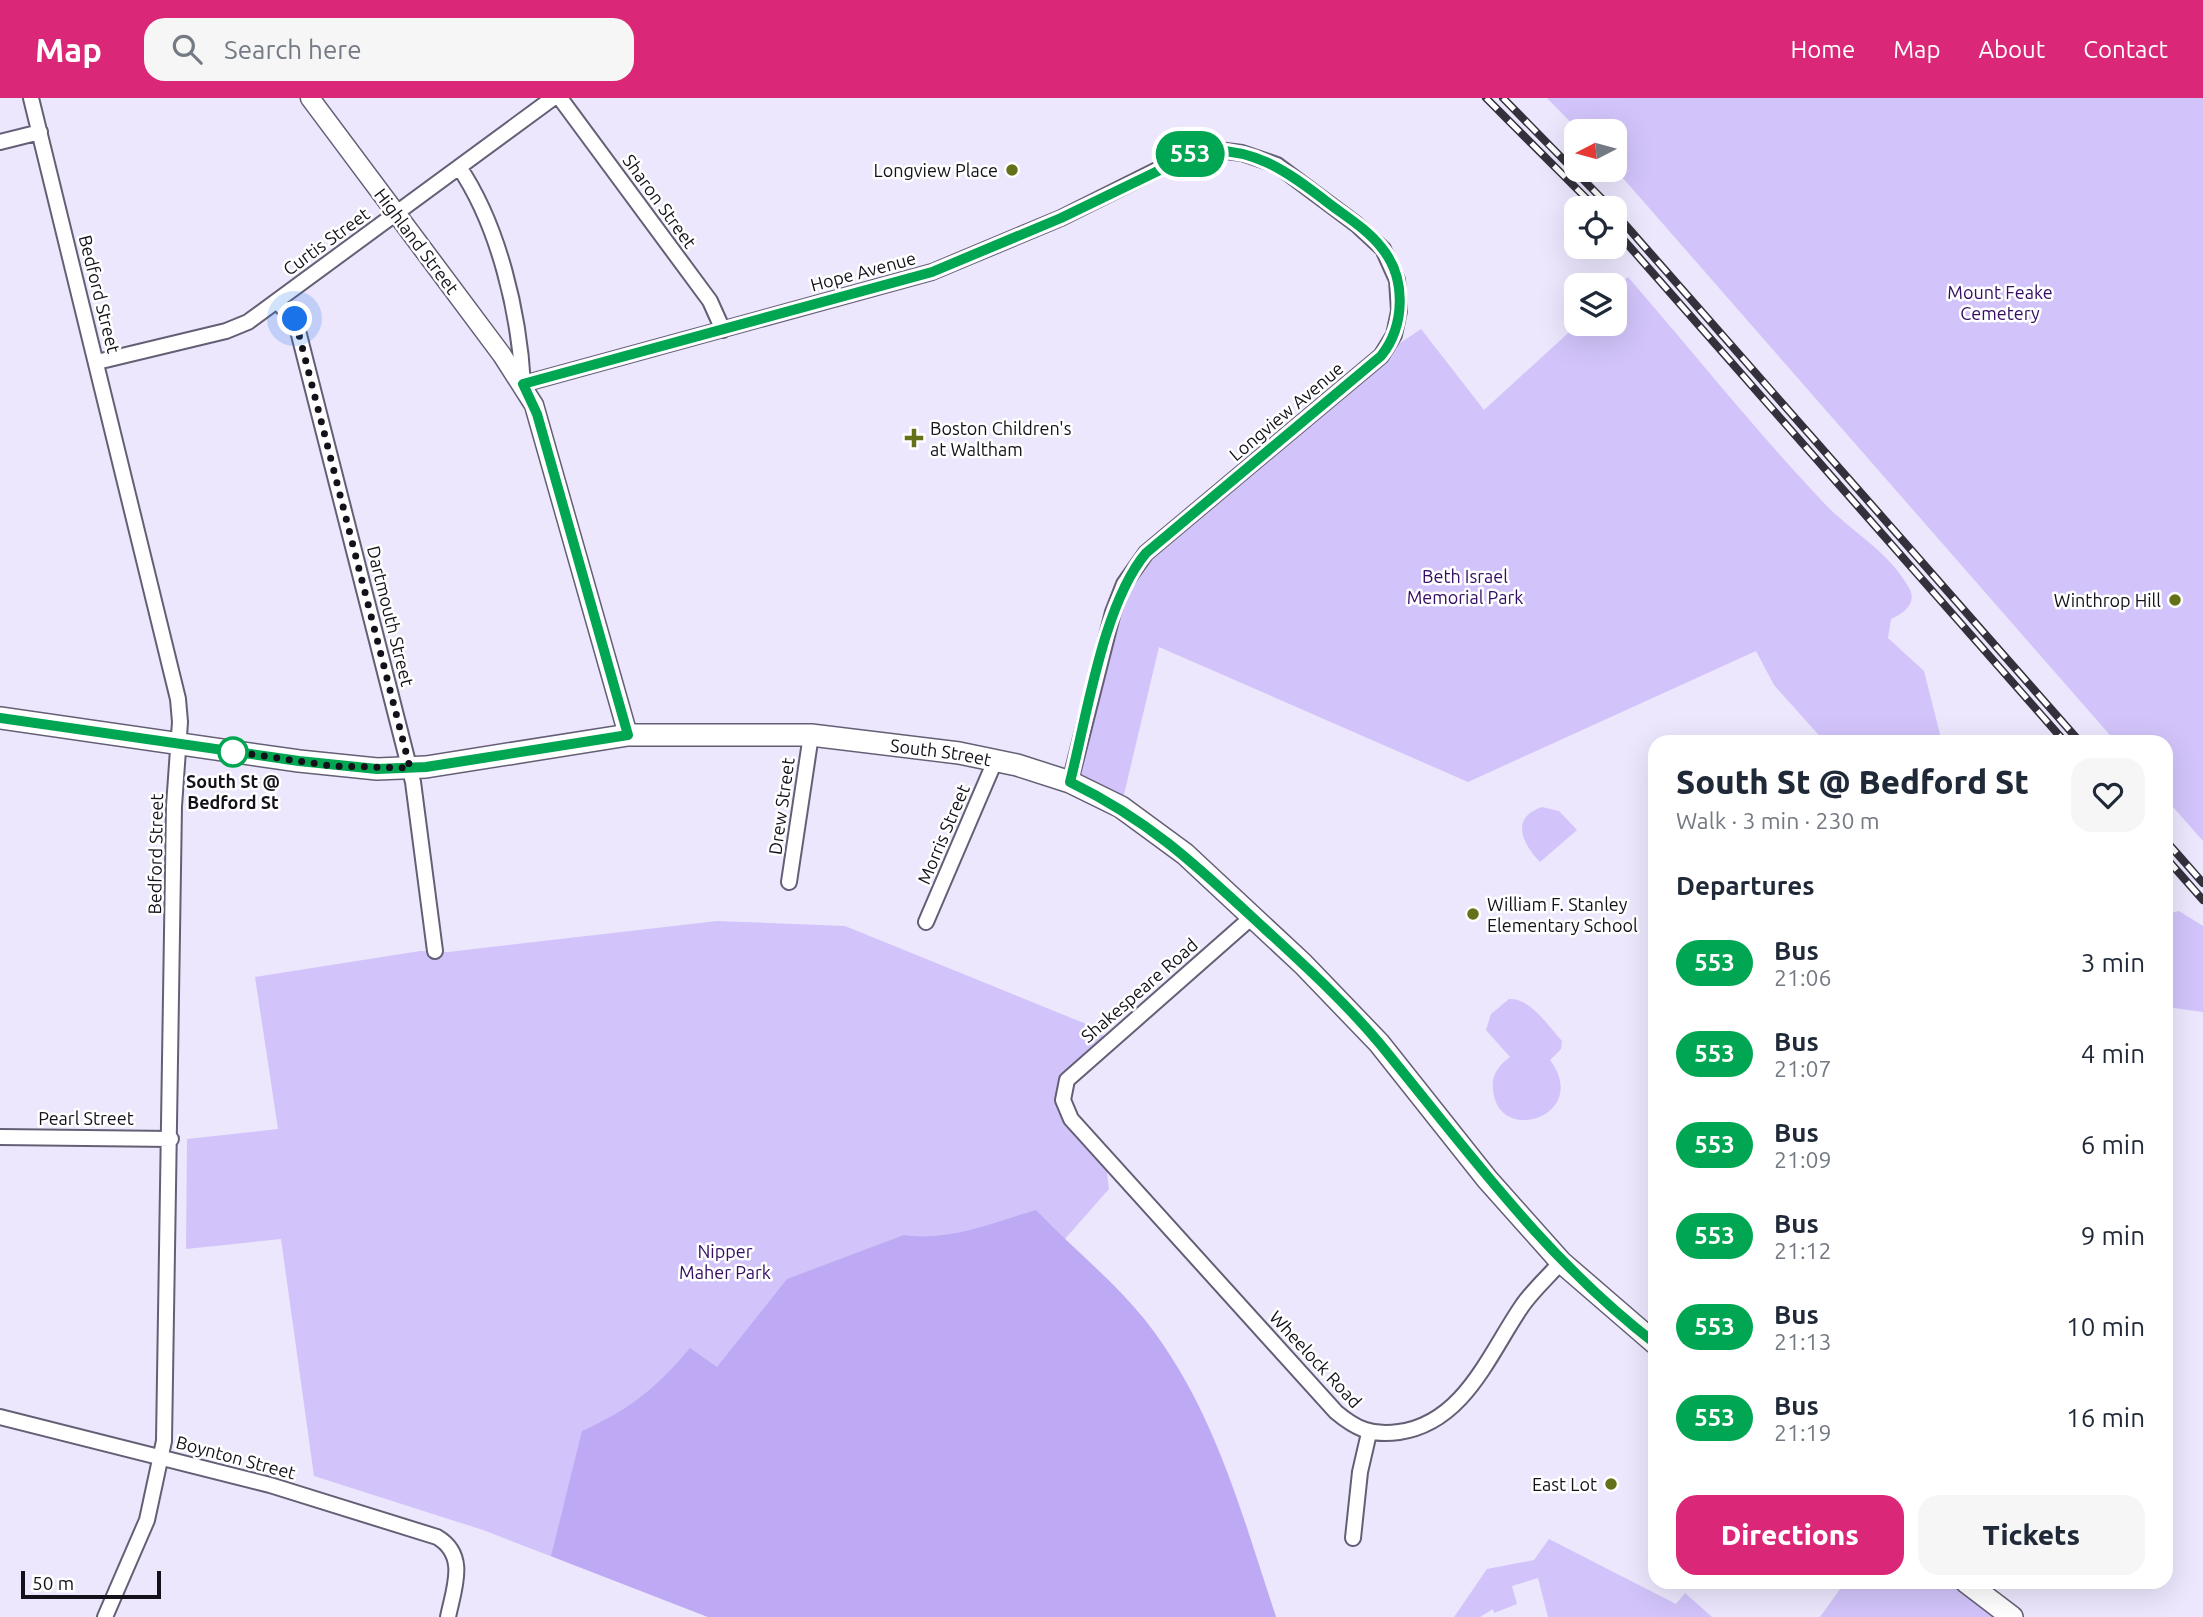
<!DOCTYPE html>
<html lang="en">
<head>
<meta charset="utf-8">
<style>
  body { margin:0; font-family:Ubuntu,sans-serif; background:#f6f6f7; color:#1f2937; height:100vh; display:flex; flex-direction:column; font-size:26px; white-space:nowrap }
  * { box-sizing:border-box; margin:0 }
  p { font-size:23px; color:#747a83 }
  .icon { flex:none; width:38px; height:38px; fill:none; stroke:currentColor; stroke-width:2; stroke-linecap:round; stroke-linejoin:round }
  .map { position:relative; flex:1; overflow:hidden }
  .sheet { position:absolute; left:1648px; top:637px; width:525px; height:854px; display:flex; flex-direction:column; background:#fff; border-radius:21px; box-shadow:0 7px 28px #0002 }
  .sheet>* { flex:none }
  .badge { padding:0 14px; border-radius:23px; font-size:24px; line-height:46px }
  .needle { width:46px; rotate:264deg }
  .fabs { position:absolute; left:1564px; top:21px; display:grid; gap:14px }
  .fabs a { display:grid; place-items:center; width:63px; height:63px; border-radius:14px; background:#fff; box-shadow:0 7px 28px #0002; font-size:35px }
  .scale { position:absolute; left:21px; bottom:18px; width:140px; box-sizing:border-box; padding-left:7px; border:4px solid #14111a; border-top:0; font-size:19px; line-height:24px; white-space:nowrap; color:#14111a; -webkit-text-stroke:5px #fff; paint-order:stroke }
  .you { position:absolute; width:35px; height:35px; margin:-18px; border:5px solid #fff; border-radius:50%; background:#1a73e8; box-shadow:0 0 0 10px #1a73e833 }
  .map>.badge { position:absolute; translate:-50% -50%; box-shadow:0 0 0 4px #fff }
  h2 { padding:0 28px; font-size:26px; line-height:63px }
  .round { display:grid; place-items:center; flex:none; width:74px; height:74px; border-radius:21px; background:#f6f6f7 }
  .overview { display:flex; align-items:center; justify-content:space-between; height:119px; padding:0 28px }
  h1 { font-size:33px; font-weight:800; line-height:52px }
  .action { display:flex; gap:14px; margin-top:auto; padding:14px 28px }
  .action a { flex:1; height:80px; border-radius:21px; background:#db2777; color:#fff; font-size:28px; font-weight:800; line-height:80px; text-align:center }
  .action a+a { background:#f6f6f7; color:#1f2937 }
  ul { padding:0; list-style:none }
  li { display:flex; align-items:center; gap:21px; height:91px; padding:0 28px }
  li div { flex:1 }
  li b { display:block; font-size:26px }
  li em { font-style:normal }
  li .badge { min-width:77px; font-weight:700; text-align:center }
  header { display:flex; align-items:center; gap:42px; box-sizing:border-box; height:98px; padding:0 35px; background:#db2777; color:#fff }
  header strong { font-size:33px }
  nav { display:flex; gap:38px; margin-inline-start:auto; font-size:24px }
  .search { width:490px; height:63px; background:#f6f6f7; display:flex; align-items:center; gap:18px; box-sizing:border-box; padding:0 24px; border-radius:21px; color:#747a83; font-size:26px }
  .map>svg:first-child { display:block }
  .green { fill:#d2c4fa }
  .forest { fill:#bea9f4 }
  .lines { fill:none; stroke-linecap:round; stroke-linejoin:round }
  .minor-casing { stroke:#655f76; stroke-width:18 }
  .tertiary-casing { stroke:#655f76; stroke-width:21 }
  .secondary-casing { stroke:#655f76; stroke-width:24 }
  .minor { stroke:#fff; stroke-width:14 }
  .tertiary { stroke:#fff; stroke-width:18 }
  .secondary { stroke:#fff; stroke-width:21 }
  .rail-casing { stroke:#34313c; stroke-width:8 }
  .rail { stroke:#fff; stroke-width:5; stroke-dasharray:16; stroke-linecap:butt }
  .line-casing { stroke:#fff; stroke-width:16 }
  .line { stroke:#00a651; stroke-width:10 }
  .walk { stroke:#14111a; stroke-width:7; stroke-dasharray:0 12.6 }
  .poi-dot { fill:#657019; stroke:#fff; stroke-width:2.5 }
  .stop-dot { fill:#fff; stroke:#00a651; stroke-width:3.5 }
  .labels { text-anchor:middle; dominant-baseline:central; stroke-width:5; stroke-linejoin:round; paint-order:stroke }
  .poi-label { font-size:18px; fill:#14111a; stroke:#fff; text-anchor:end }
  .street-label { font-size:18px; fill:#14111a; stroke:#fff }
  .park-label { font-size:18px; fill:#340c63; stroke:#fff }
  .stop-label { font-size:18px; font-weight:bold; fill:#14111a; stroke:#fff }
</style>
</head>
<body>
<header>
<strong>Map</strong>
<div class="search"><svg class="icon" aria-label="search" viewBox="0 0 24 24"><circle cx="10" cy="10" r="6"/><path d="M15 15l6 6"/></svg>Search here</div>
<nav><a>Home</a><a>Map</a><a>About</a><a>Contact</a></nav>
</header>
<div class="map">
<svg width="2203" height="1519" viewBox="0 0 2203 1519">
  <rect width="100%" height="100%" fill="#ece7fd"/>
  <path class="green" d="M1547,0H2203V743L2167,702L2166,644H2116L1615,71V33H1579Z
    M1628,179C1693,254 1755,332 1823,404C1851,434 1888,452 1909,490C1918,505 1903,516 1891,521L1888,540L1924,573L1942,644H1825L1774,587L1756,553L1468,684L1159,549L1121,709L1070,684L1132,471L1381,258L1421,231L1484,312L1578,226H1615V191Z
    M1542,709L1559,713L1577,732L1540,764C1523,746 1509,720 1542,709Z
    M2179,813L2203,828V914L2167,909V816Z
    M717,823L845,828L1096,930L1109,943L1072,977L1063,1002L1105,1059L1109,1091L1064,1142C1092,1167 1120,1192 1144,1221C1214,1307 1242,1416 1276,1519H708L483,1432L314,1378L281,1141L186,1151L187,1041L278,1031L255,879L420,853L448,854Z
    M1509,901C1531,900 1548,928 1562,943L1561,951L1550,962C1592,1018 1497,1049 1493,991C1491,977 1499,967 1510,959L1486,932L1491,916Z
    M1549,1441L1676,1506L1685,1495L1712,1519H1548L1538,1480L1512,1488L1517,1506L1494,1515L1493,1511L1480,1519H1454L1487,1471L1534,1462Z
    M1845,1484H1966L2012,1519H1820Z"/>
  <path class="forest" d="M1036,1112C1071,1149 1113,1182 1145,1222C1214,1310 1241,1415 1276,1519H708L551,1458L582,1333C631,1311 656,1290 690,1250L717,1269L787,1181L904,1137C948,1144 994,1124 1036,1112Z"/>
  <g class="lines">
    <defs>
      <path id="minor" d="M31,0L178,601L180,624L174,708L164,1343L147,1422L105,1519
        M560,0L710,203L723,232
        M0,44L40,34
        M459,69C499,128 519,215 523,286L932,174L1061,120L1187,57L1218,52L1242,55L1277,67L1356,126L1383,151L1397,182L1399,213L1394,237L1381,258L1146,455L1124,486L1113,514L1070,684
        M277,203L296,225L413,684L435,853
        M97,264L226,233L248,224L553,0
        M789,784L811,637
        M1252,819L1067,982L1063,1002L1071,1021L1336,1314C1356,1331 1372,1338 1399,1334C1464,1325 1489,1256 1522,1208C1533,1192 1548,1179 1561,1164
        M926,824L995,663
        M0,1039L171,1041
        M0,1319L270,1387L437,1439C468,1457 454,1490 448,1519
        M1353,1440L1360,1374L1369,1335"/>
      <path id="tertiary" d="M310,0L502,257L534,307L628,637"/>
      <g id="secondary">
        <path id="s1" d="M0,620L299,663L377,671L426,669L628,637H811L959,655L1017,667L1070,684L1121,709L1185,756L1303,866L1379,945L1487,1081L1561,1164L1656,1246"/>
        <path d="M1966,1484L2012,1519"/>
      </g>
    </defs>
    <use href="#minor" class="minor-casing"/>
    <use href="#tertiary" class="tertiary-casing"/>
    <use href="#secondary" class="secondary-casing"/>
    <use href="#minor" class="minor"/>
    <use href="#tertiary" class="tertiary"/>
    <use href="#secondary" class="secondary"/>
    <defs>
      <path id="rail" d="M1486,0L1596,110
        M1503,0L1611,110
        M1615,115L2080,644
        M1615,132L2065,644
        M2166,743L2203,785
        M2166,760L2203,802"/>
    </defs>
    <use href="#rail" class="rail-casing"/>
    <use href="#rail" class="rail"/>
  </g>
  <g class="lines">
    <defs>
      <path id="line" d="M0,620L299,663L377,671L426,669L628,637L537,316L523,286L932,174L1061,120L1197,54C1250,46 1287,73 1327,104C1345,118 1367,131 1381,149C1407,180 1405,228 1381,258L1146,455C1103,506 1087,618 1070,684C1152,724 1198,769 1264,830C1304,867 1345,904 1380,946C1467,1052 1546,1162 1656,1246"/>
    </defs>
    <use href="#line" class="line-casing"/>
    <use href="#line" class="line"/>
    <path class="walk" d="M233,654L230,653L332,668L410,670L295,221"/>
  </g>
  <g class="poi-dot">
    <circle cx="1012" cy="72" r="7"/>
    <path d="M910.5 329.5h7v7h7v7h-7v7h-7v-7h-7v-7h7z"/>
    <circle cx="2175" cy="502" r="7"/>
    <circle cx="1473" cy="816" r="7"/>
    <circle cx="1611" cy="1386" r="7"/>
  </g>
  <circle class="stop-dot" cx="233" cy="654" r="14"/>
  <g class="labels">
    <g class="poi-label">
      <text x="998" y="72">Longview Place</text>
      <text x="930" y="330" text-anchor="start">Boston Children's<tspan x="930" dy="21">at Waltham</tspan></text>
      <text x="2161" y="502">Winthrop Hill</text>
      <text x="1487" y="806" text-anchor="start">William F. Stanley<tspan x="1487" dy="21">Elementary School</tspan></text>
      <text x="1597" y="1386">East Lot</text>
    </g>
    <g class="street-label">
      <text transform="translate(660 103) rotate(54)">Sharon Street</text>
      <text transform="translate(326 143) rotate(-36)">Curtis Street</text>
      <text transform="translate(417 143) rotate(53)">Highland Street</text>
      <text transform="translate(863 173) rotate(-15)">Hope Avenue</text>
      <text transform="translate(100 196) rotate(76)">Bedford Street</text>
      <text transform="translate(1286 313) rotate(-40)">Longview Avenue</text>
      <text transform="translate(391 518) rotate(76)">Dartmouth Street</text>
      <text stroke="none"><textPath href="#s1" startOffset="948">South Street</textPath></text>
      <text transform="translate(781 708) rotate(-82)">Drew Street</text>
      <text transform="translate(943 736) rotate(-67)">Morris Street</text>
      <text transform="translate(155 756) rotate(-89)">Bedford Street</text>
      <text transform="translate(1139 892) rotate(-41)">Shakespeare Road</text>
      <text x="86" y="1020">Pearl Street</text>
      <text transform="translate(1316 1261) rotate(47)">Wheelock Road</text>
      <text transform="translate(236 1359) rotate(15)">Boynton Street</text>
    </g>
    <g class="park-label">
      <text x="2000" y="194">Mount Feake<tspan x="2000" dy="21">Cemetery</tspan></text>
      <text x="1465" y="478">Beth Israel<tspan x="1465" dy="21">Memorial Park</tspan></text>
      <text x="725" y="1153">Nipper<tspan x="725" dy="21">Maher Park</tspan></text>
    </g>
    <g class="stop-label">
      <text x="233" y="683">South St @<tspan x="233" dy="21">Bedford St</tspan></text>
    </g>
  </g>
</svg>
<div class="fabs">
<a><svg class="needle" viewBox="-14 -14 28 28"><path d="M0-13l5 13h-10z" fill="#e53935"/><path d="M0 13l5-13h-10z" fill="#747a83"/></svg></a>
<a><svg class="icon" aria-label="locate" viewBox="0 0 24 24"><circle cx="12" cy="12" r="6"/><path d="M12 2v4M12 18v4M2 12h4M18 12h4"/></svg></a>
<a><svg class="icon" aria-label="layers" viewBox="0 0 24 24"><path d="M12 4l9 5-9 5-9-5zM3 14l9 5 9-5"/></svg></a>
</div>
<div class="scale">50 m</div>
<div class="you" style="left:295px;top:221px"></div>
<b class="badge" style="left:1190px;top:56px;background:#00a651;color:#fff">553</b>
<section class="sheet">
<div class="overview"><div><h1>South St @ Bedford St</h1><p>Walk · 3 min · 230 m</p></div><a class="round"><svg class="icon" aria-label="heart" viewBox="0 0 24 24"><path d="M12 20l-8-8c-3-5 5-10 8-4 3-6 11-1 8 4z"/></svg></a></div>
<h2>Departures</h2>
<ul>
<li><span class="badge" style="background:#00a651;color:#fff">553</span><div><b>Bus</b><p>21:06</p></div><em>3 min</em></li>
<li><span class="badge" style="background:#00a651;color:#fff">553</span><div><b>Bus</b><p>21:07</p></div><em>4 min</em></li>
<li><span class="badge" style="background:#00a651;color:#fff">553</span><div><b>Bus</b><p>21:09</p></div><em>6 min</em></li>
<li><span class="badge" style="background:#00a651;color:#fff">553</span><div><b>Bus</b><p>21:12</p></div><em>9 min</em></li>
<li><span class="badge" style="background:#00a651;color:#fff">553</span><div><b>Bus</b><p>21:13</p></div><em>10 min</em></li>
<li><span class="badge" style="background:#00a651;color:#fff">553</span><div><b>Bus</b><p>21:19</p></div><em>16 min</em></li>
</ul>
<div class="action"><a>Directions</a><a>Tickets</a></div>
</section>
</div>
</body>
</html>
